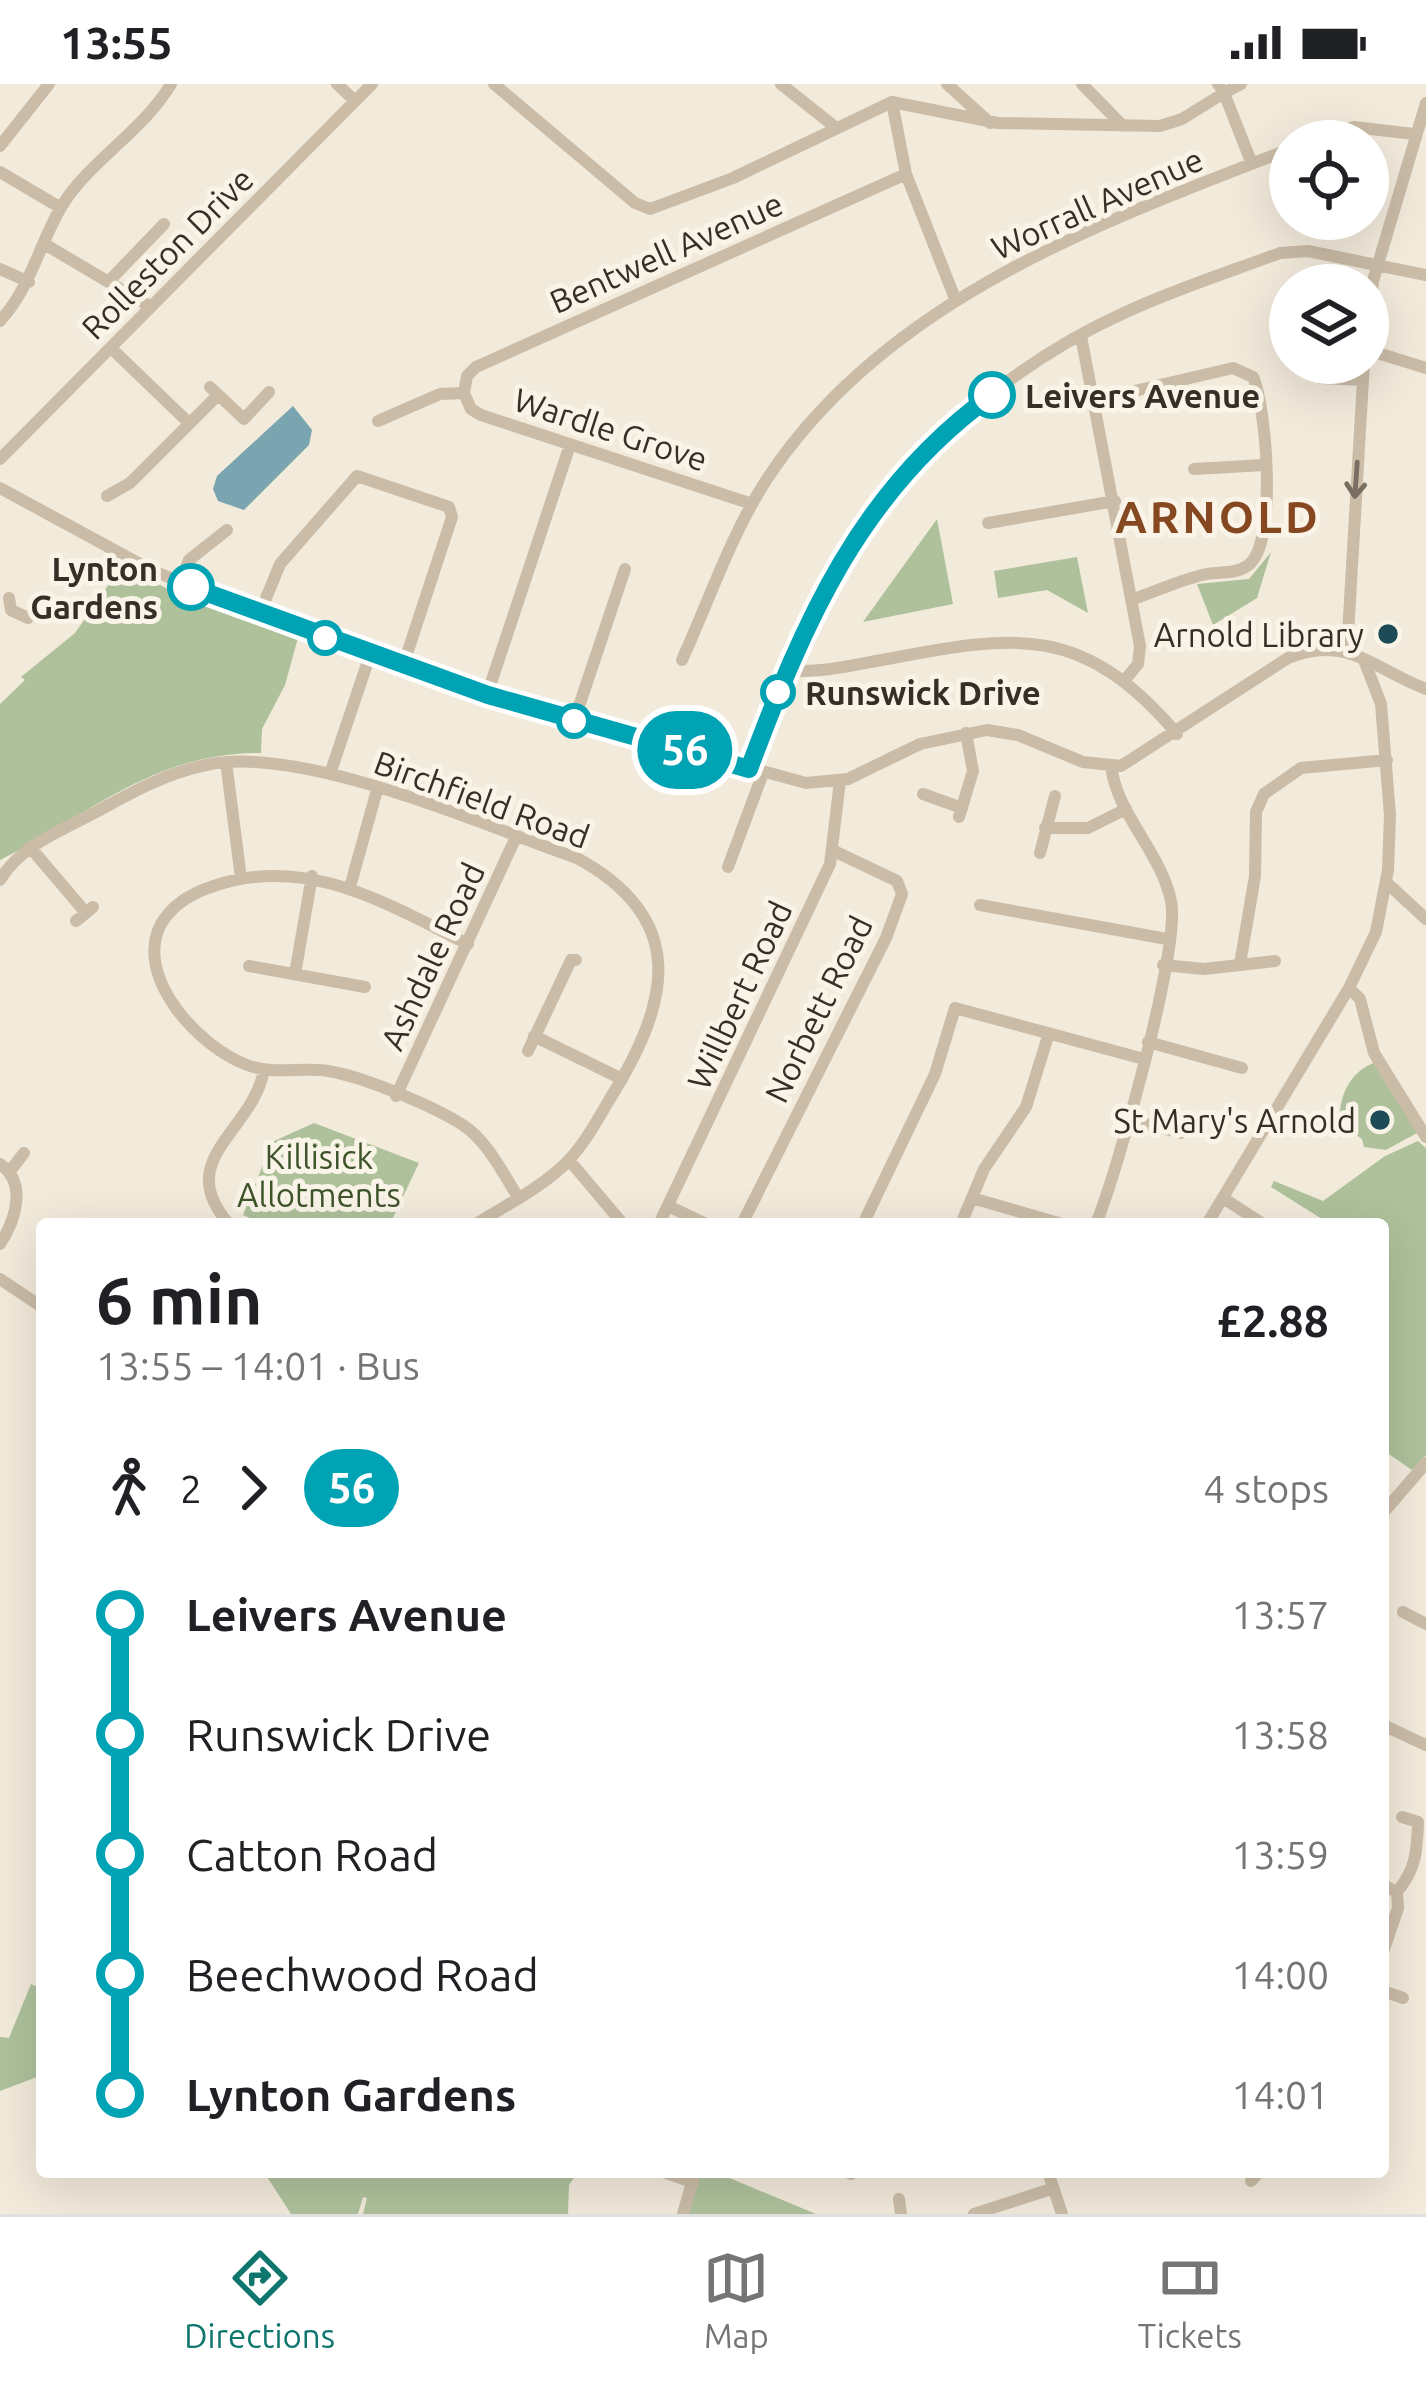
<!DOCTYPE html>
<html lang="en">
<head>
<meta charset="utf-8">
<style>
  body { margin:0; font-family:Ubuntu,sans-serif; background:#f2f2f2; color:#202124; height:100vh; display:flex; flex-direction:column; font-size:45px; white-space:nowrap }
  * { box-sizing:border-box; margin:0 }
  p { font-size:39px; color:#757577 }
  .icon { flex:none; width:66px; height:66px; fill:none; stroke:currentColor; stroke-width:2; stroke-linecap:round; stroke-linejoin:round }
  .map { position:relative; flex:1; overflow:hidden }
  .details { position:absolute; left:36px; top:1134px; width:1353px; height:960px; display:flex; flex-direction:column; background:#fff; border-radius:12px; box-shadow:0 12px 48px #0002 }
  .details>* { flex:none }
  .badge { padding:0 24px; border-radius:39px; font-size:42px; line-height:78px }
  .fabs { position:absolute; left:1269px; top:36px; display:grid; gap:24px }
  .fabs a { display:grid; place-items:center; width:120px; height:120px; border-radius:50%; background:#fff; box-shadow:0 12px 48px #0002; font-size:60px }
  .map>.badge { position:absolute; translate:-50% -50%; box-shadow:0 0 0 6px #fff }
  .legs { display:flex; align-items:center; gap:18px; height:132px; padding:0 60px; font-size:39px }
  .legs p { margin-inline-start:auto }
  .overview { display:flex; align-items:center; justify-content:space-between; height:204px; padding:0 60px }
  h1 { font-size:66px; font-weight:700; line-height:90px }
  ul { padding:0 60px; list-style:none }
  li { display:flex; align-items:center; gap:42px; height:120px; font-size:45px }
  li i { display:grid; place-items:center; width:18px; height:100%; margin:0 15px; background:currentColor }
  li i::after { content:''; width:30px; height:30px; margin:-15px; border:9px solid; border-radius:50%; background:#fff }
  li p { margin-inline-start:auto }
  li:first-child i { background:linear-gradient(#0000 50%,currentColor 0) }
  li:last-child i { background:linear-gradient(currentColor 50%,#0000 0) }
  .status { display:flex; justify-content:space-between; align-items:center; height:84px; padding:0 60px; background:#fff; direction:ltr }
  .status svg { height:33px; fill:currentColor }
  .tabs { display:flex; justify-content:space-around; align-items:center; height:168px; border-top:3px solid #e0e0e0; background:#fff; font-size:33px; color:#757577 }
  .tabs a { display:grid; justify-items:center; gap:6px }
  .tabs .on { color:#0f766e }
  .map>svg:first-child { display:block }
  .green { fill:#aec19b }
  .water { fill:#7aa4af }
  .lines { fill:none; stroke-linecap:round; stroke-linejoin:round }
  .minor { stroke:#cabca7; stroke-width:12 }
  .oneway { stroke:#796e61 }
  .line-1-casing { stroke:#fff; stroke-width:27 }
  .line-1 { stroke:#00a3b4; stroke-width:18 }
  .stop-1-dot { fill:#fff; stroke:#00a3b4; stroke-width:6 }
  .poi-dot { fill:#1d4b58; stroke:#f9f4e7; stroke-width:4.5 }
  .labels { text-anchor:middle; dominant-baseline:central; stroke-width:10; stroke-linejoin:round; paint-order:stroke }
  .street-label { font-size:33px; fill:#362e27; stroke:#f9f4e7 }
  .stop-label { font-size:33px; font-weight:bold; fill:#362e27; stroke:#f9f4e7; text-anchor:start }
  .poi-label { font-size:33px; fill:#362e27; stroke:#f9f4e7; text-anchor:end }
  .park-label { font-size:33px; fill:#3f542b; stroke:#f9f4e7 }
  .district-label { font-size:45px; font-weight:bold; letter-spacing:3px; fill:#854820; stroke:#f9f4e7 }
</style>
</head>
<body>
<div class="status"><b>13:55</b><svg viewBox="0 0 49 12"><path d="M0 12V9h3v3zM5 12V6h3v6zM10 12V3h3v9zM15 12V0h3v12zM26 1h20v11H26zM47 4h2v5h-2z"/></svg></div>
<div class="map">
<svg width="1426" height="2130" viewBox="0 0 1426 2130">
  <rect width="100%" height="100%" fill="#f2eadb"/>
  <path class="green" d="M937,435L953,520L863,538Z
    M1271,468L1257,514L1213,541L1197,500L1249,495Z
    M1077,473L1088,529L1047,506L998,514L994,487Z
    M122,481L166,504L298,554L285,601L262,645L261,669C151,669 90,731 0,776V620L25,596L21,593L75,549Z
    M1376,978L1417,1049L1386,1066L1364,1063L1362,1055L1340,1039C1338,1013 1350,987 1376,978Z
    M314,1039L419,1079L390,1140H263L243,1131L272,1058Z
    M1418,1057L1426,1064V1371L1412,1386L1383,1366V1140H1330L1271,1103L1274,1097L1323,1117L1385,1072Z
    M31,1900L42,1905L37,1993L0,2007V1953L9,1954Z
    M264,2088H578L569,2101L568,2130H363L367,2114L363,2113L358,2130H291Z
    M701,2088H715L816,2130H689Z"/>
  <path class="water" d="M293,322L312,346L309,361L244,426L218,417L213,405L217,392Z"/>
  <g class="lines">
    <path class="minor" d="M337,0L355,17
      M494,0L635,119L650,125L733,94L892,18L998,39L1160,42L1182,35L1224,9L1252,80
      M781,0L835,43
      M947,0L990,39
      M1082,0L1123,42
      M1218,0L1224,9L1241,0
      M892,18L906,90L956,217
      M1311,57L1354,43L1414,50
      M0,62L49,0
      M0,88L61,124
      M46,161L151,223
      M0,185L29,198
      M110,196L164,140
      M0,237C32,202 39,159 63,120C92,75 143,47 171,0
      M1368,240L1373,197L1426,19
      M1081,252L1140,562L1138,580L1125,596
      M111,264L189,339
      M1368,266L1426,284
      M1321,294L1362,296
      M210,303L244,335L269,308
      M464,309L467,292L476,283L906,90
      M464,309L471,325L481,331L752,420
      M1096,316L1233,284L1253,293C1267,325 1278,463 1247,482C1234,491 1216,487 1202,491C1178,497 1154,508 1131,516
      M378,337L440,310L464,309
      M0,375L372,0
      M1194,385L1264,381
      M0,404L153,487L370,571L566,634L806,699L848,695L920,660L987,646L1018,651L1083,678L1121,682L1288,574C1346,550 1374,585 1426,605
      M107,412L130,399L218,311
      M988,439L1115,417
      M180,499L189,476L227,446
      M9,514L11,526L28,534
      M260,529L280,480L357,392L449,423L452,433L403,582
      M1347,567L1364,279
      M682,576C709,517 731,450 767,395C885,215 1100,139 1290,65
      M786,586C820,590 853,581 887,575C1018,550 1083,540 1177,650
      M487,611L570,361
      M574,637L625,485
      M226,678L241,794
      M749,685C766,640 780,591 801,548C868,408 984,292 1126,228C1176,205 1229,188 1280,169L1308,167L1426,191
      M330,690L370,571
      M923,710L962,724
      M959,733L973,687L966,649
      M1045,744H1088L1126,725
      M30,763L86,829
      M1040,769L1055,712
      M728,783L763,689
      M0,796C21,761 61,747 96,728C131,709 166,689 206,681C302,660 482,741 577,774C687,834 671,915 614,1008C600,1031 587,1057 568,1077C543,1103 506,1121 476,1140
      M1386,798L1426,835
      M350,803L377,706
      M980,821L1167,855
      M76,837L93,823
      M468,860C385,819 305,769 211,803C190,810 172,821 161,840C133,893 199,963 247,981C274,991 300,983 328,987C362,992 433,1022 463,1041C488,1058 502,1088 518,1113
      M1240,880L1255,792L1256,728L1264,710L1301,684L1387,676
      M1163,881L1204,885L1275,877
      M249,882L365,903
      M295,890L312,792
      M1349,904L1360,915L1374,969L1426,1053
      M534,952L622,995
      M1148,958L1242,984
      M528,967L571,876H576
      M396,1012L516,753
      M1128,1035L1181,1049
      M569,1076L623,1140
      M0,1080C28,1099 15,1137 0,1160
      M10,1087L24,1069
      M972,1114L1062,1140
      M1223,1114L1263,1140
      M668,1122L706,1140
      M229,1140C172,1075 253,1048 264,986
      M659,1140L830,780L840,697
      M742,1140L886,854L902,810L897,797L834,767
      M863,1140L935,990L955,924L1144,975
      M961,1140L984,1085L1026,1023L1049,949
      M1096,1140C1117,1089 1181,863 1171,817C1161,768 1117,731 1111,682
      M1207,1140L1349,904L1376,848L1388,786L1390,731L1381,620L1364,576
      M0,1195L42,1223
      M1383,1429L1426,1379
      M1403,1528L1426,1540
      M1383,1641L1426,1661
      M1383,1801L1397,1808L1398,1824L1383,1868
      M1397,1808C1416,1785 1417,1768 1418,1738L1402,1733
      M1383,1907L1403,1914
      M664,2088L692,2098
      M847,2088L851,2090
      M1048,2088L1062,2130
      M1251,2097L1259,2088
      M899,2115L901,2130
      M683,2130L695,2088
      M974,2130L1051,2105"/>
  </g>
  <defs><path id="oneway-shaft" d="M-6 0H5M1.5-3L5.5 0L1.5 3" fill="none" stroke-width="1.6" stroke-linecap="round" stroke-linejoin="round" transform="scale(3)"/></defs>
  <use class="oneway" href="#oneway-shaft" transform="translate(1356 396) rotate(94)"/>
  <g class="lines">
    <defs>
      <path id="line-1" d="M191,503L488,611L749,685C804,538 860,406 992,311"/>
    </defs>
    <use href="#line-1" class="line-1-casing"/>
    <use href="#line-1" class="line-1"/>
  </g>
  <g class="stop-1-dot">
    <circle cx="992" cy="311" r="21"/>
    <circle cx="191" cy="503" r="21"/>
    <circle cx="325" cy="554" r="15"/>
    <circle cx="778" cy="608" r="15"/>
    <circle cx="574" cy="637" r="15"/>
  </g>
  <g class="poi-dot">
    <circle cx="1388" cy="550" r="12"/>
    <circle cx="1380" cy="1036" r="12"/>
  </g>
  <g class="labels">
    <g class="street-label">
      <text transform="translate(1097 119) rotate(-24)">Worrall Avenue</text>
      <text transform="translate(666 168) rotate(-24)">Bentwell Avenue</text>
      <text transform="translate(167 169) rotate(-45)">Rolleston Drive</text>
      <text transform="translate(611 345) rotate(18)">Wardle Grove</text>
      <text transform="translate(482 715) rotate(20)">Birchfield Road</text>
      <text transform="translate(432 872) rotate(-65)">Ashdale Road</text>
      <text transform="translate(739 911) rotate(-65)">Willbert Road</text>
      <text transform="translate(818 925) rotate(-64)">Norbett Road</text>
    </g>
    <g class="stop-label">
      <text x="1025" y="311">Leivers Avenue</text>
      <text x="158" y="484" text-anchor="end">Lynton<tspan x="158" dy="38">Gardens</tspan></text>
      <text x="805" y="608">Runswick Drive</text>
    </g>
    <g class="poi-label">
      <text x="1364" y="550">Arnold Library</text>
      <text x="1356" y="1036">St Mary's Arnold</text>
    </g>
    <g class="park-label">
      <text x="319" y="1072">Killisick<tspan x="319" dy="38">Allotments</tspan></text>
    </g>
    <g class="district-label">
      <text x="1218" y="432">ARNOLD</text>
    </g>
  </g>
</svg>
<div class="fabs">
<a><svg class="icon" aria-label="locate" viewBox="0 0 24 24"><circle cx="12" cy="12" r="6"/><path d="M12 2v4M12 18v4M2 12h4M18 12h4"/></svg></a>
<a><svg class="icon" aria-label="layers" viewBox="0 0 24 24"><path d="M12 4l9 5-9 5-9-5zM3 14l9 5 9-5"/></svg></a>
</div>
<b class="badge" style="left:685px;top:666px;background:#00a3b4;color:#fff">56</b>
<section class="details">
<div class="overview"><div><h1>6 min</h1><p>13:55 – 14:01 · Bus</p></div><b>£2.88</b></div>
<div class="legs"><svg class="icon" aria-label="walk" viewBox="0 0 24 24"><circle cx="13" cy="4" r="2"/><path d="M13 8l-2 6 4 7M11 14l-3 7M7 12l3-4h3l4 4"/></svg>2<svg class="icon" aria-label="forward" viewBox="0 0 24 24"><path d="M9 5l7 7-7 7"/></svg><b class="badge" style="background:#00a3b4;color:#fff">56</b><p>4 stops</p></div>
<ul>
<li><i style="color:#00a3b4"></i><b>Leivers Avenue</b><p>13:57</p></li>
<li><i style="color:#00a3b4"></i><span>Runswick Drive</span><p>13:58</p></li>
<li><i style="color:#00a3b4"></i><span>Catton Road</span><p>13:59</p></li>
<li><i style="color:#00a3b4"></i><span>Beechwood Road</span><p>14:00</p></li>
<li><i style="color:#00a3b4"></i><b>Lynton Gardens</b><p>14:01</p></li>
</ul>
</section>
</div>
<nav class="tabs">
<a class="on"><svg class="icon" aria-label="directions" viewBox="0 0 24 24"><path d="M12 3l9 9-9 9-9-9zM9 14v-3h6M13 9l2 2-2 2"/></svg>Directions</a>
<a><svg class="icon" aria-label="map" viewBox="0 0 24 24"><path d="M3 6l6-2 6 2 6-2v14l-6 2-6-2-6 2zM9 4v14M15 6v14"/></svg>Map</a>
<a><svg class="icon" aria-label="tickets" viewBox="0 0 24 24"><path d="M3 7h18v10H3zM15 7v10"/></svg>Tickets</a>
</nav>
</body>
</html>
